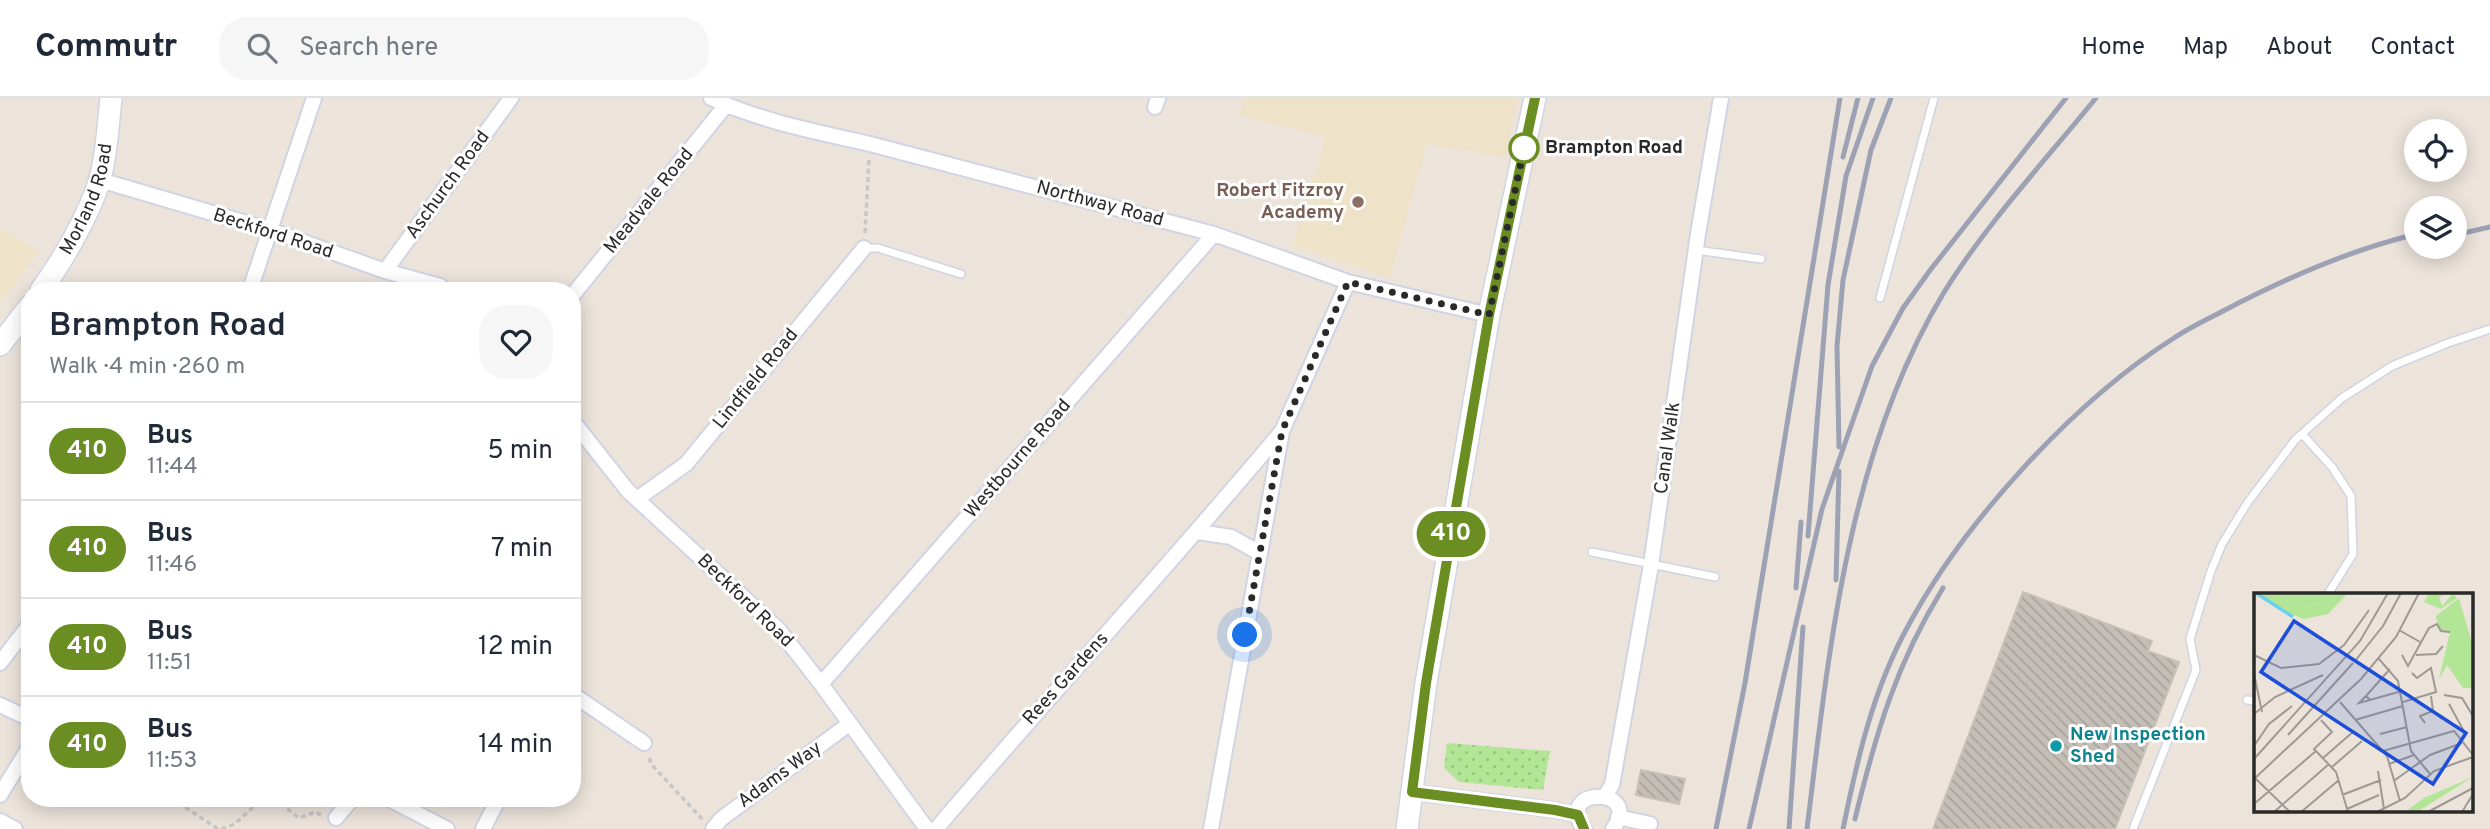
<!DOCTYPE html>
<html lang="en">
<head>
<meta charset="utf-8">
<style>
  body { margin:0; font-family:Overpass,sans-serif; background:#f6f6f7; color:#1f2937; height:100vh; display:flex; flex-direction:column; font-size:26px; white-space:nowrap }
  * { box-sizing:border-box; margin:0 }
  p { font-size:23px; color:#747a83 }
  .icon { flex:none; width:38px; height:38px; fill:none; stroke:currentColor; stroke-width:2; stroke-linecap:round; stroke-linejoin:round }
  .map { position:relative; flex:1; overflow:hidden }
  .drawer { position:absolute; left:21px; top:184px; width:560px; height:525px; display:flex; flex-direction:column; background:#fff; border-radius:28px; box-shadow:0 4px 18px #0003 }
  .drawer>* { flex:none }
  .badge { padding:0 14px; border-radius:23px; font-size:24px; line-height:46px }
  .fabs { position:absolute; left:2404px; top:21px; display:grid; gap:14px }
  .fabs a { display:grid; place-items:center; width:63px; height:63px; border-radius:50%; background:#fff; box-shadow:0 4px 18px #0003; font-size:35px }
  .you { position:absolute; width:35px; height:35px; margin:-18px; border:5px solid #fff; border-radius:50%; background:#1a73e8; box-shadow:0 0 0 10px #1a73e833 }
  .map>.badge { position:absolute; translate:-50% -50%; box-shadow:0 0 0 4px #fff }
  .round { display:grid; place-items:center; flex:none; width:74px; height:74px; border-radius:28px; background:#f6f6f7 }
  .head { display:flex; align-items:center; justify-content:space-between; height:119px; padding:0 28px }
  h1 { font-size:33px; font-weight:600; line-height:52px }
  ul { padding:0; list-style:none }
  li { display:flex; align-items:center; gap:21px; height:98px; padding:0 28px; border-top:2px solid #e0e1e3 }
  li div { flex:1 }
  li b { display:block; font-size:26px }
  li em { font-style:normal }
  li .badge { min-width:77px; font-weight:700; text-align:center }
  header { display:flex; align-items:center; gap:42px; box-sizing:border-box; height:98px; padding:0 35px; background:#fff; border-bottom:2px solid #e0e1e3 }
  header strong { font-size:33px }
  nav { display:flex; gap:38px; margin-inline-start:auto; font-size:24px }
  .search { width:490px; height:63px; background:#f6f6f7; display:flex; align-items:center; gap:18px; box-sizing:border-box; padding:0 24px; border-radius:28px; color:#747a83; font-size:26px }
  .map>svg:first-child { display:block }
  .education { fill:#eee2c9 }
  .park { fill:url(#park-dots) }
  .building { fill:url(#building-back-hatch); stroke:#c7c0b4; stroke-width:2 }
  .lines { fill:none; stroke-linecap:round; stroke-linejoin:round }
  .lane-casing { stroke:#d0d4e3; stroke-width:10 }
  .street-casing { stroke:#d0d4e3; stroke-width:18 }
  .secondary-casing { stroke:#d0d4e3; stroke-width:24 }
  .path { stroke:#c7c7c7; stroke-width:3.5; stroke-dasharray:5 3.5; stroke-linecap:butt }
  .lane { stroke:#fff; stroke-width:7 }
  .street { stroke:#fff; stroke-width:14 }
  .secondary { stroke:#fff; stroke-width:21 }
  .rail { stroke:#9da1b4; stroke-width:5 }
  .line-casing { stroke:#fff; stroke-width:16 }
  .line { stroke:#6b8e23; stroke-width:10 }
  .walk { stroke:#292929; stroke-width:7; stroke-dasharray:0 12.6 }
  .stop-dot { fill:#fff; stroke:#6b8e23; stroke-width:3.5 }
  .education-dot { fill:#8d6e63; stroke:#fff; stroke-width:2.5 }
  .culture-dot { fill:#0f9aa8; stroke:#fff; stroke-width:2.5 }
  .labels { text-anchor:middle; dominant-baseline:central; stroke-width:6; stroke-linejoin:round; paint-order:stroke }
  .stop-label { font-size:19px; font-weight:bold; fill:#292929; stroke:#fff; text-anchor:start }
  .street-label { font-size:19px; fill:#292929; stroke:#fff }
  .education-label { font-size:19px; font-weight:bold; fill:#785e54; stroke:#fff; text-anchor:end }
  .culture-label { font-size:19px; font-weight:bold; fill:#0d838f; stroke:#fff; text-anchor:start }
  .inset-river { fill:none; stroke:#6ad0f2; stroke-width:3.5 }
  .inset-road { fill:none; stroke:#9e9994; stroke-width:2 }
  .view { fill:#1d4ed8; fill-opacity:0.15; stroke:#1d4ed8; stroke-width:3.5 }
  .inset-edge { fill:none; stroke:#292929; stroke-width:3.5 }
</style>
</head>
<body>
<header>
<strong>Commutr</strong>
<div class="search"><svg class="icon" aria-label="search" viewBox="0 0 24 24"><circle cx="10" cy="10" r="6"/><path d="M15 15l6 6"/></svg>Search here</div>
<nav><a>Home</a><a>Map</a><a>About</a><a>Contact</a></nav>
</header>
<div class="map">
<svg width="2490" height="731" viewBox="0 0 2490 731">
  <defs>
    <pattern id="park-dots" width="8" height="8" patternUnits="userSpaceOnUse" patternTransform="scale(1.75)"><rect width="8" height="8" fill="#b2e595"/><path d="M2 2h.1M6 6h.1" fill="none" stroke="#99c480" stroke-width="1.8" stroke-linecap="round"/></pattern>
    <pattern id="building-back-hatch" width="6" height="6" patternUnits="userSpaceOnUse" patternTransform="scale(1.75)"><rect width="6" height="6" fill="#c4beb7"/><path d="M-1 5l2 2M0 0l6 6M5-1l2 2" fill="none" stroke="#a8a39d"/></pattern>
  </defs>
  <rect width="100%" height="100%" fill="#ece4db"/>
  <path class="education" d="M1245,0H1518L1505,59L1427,46L1390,180L1292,148L1326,39L1240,17Z
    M0,130L39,154L0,206Z"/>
  <path class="park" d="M1447,645L1550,653L1543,692L1459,684L1444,670Z"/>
  <path class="building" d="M2023,494L2152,543L2148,553L2179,564L2115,731H1933Z
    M1641,672L1685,681L1679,706L1636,697Z"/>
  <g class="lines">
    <defs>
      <path id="lane" d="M864,150H878L961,176
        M1696,152L1761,161
        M1880,200L1934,0
        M2302,336L2332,369L2351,398L2353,456L2328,496
        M1592,454L1715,479
        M2247,602L2256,603
        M2133,731L2196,572L2190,541L2211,473L2222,446L2248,404L2295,342L2342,300L2392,268L2448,245L2490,231"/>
      <path id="street" d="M711,0C760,23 817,34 870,46L1214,136L1348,184L1489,217
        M1155,9L1158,0
        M100,82L270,132L385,173L440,188L445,192
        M385,173L511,0
        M250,192L314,0
        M572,198L726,7
        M572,322L628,393L779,532L821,586L927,731
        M1282,333L1348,184
        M637,401L686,366L864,150
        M0,565L30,526
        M821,586L1214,136
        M578,600L644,645
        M0,607L30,621
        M1412,694L1555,712L1578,717
        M0,697L30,648
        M1605,698L1612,687L1651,467L1698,136L1721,0
        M387,700L447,731
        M1618,719L1650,726
        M336,720L353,700
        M0,723L15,731
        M483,731L499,700
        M713,731L721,721L849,626
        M936,731C1050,597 1169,468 1282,333L1260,455L1231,439L1198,434
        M1211,731L1260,455
        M1584,731C1553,688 1644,688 1613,731"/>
      <g id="secondary">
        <path id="s1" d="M41,192C62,164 90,115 100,81C107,55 108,27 111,0"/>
        <path d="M0,247L30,208"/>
        <path d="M1407,731L1426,585L1489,217L1535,0"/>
      </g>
    </defs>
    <use href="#lane" class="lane-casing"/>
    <use href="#street" class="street-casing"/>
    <use href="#secondary" class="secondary-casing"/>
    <path class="path" d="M865,135L869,62
      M649,660L652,667L703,722
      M171,700L218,731C242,730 249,703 271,700
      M274,700L299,720L315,714L321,717"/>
    <use href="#lane" class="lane"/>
    <use href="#street" class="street"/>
    <use href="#secondary" class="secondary"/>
    <path class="rail" d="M1843,59L1858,0
      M2455,137L2490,129
      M1839,349L1837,248L1843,182L1871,52L1891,0
      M1808,438L1828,187L1846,78L1873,0
      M1836,482L1839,373
      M1796,490L1801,424
      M1855,721C1876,635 1896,566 1943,490
      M1716,731L1745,585L1840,0
      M1749,731L1822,411L1872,268L1903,210L1931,171L2066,0
      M1789,731L1803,529
      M1807,731C1829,552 1848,354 1943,196C1986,126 2044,64 2096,0
      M1843,731C1857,662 1873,592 1907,530C1963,425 2073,304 2174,240C2190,229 2208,221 2225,212C2286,180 2349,152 2417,136"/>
  </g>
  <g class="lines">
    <defs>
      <path id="line" d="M1535,0L1489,217L1426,585L1412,694L1555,712L1578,717L1584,731"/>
    </defs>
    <use href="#line" class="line-casing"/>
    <use href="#line" class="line"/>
    <path class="walk" d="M1245,537L1282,333L1348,184L1489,217L1524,50"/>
  </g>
  <circle class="stop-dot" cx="1524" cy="50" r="14"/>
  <circle class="education-dot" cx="1358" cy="104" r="7"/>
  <circle class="culture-dot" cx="2056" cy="648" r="7"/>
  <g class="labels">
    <g class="stop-label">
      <text x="1545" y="50">Brampton Road</text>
    </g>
    <g class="street-label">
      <text transform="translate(448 87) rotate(-54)">Aschurch Road</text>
      <text stroke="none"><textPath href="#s1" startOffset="103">Morland Road</textPath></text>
      <text transform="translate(649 103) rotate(-51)">Meadvale Road</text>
      <text transform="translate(1100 106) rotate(15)">Northway Road</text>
      <text transform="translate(273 136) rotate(18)">Beckford Road</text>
      <text transform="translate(756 281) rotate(-51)">Lindfield Road</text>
      <text transform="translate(1668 350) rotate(-82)">Canal Walk</text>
      <text transform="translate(1018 361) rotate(-49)">Westbourne Road</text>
      <text transform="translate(745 503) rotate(44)">Beckford Road</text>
      <text transform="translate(1066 581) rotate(-48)">Rees Gardens</text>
      <text transform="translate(780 677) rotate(-36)">Adams Way</text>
    </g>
    <g class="education-label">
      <text x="1344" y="93">Robert Fitzroy<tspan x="1344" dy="22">Academy</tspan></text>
    </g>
    <g class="culture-label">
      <text x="2070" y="637">New Inspection<tspan x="2070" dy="22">Shed</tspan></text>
    </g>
  </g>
  <g transform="translate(2254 495)">
    <rect width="219" height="219" fill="#ece4db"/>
    <path d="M175,0H195L185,4L188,13L199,0L203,5L187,16L170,9Z" fill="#b2e595"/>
    <path d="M4,0H23L38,11L54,13L69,10L79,0H94L74,21L50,26L31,19ZM205,5L218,50L219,95H209L193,72L185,86L196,39L185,38L182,23ZM219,184L163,219H151L170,205Z" fill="#b2e595"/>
    <path d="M23,0H79L69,10L54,13L38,11Z" fill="#b2e595"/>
    <path class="inset-river" d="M2,0L39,24"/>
    <path class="inset-road" d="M145,37L166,49M0,62L27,75L65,71L90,52L115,17M148,62L154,73L175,35L183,31L187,38L196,39M162,62L182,61L189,53M125,66L144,88L157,158L176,181M101,68L129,33L147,0M0,81L8,119M190,102L208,105L219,123M112,103L136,76M177,103L179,118L188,126M116,107L112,103L105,110L148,98M86,109L133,163L146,208M149,109L182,99L177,75L163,85L158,80M195,111L212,142M0,121L21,104L69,82M67,127L78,139L60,156L82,179L94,219M101,127L149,113M171,130L166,123L179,118M126,141L153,134M34,142L99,70M0,153L15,131L38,113M129,158L200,138L219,162M69,165L100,138M0,166L106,48L134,0M135,171L160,162M78,174L108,148M124,178L130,216M1,185L36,219M0,186L107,86L142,44L165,0M141,187L176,162L208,150M88,202L127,187M0,211L62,158M93,216L125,202M20,219L75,171M47,219L85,187M123,219L151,205L180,178L219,164M174,219L219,195M208,219L219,201"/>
    <path class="view" d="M40,28L212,140L179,191L7,79Z"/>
    <rect width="219" height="219" class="inset-edge"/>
  </g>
</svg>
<div class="fabs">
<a><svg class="icon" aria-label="locate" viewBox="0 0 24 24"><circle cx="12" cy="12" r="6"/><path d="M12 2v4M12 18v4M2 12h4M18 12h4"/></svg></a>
<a><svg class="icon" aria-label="layers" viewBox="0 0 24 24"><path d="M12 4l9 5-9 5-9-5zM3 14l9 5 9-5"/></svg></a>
</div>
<div class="you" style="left:1245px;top:537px"></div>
<b class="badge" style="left:1451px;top:436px;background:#6b8e23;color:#fff">410</b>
<section class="drawer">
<div class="head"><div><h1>Brampton Road</h1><p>Walk · 4 min · 260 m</p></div><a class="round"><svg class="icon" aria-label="heart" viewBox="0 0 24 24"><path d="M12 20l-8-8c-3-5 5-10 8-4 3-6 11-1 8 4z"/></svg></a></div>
<ul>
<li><span class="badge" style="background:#6b8e23;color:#fff">410</span><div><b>Bus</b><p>11:44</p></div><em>5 min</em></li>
<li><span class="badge" style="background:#6b8e23;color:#fff">410</span><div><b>Bus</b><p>11:46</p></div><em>7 min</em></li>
<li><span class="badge" style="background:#6b8e23;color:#fff">410</span><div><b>Bus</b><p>11:51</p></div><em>12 min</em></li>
<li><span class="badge" style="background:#6b8e23;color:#fff">410</span><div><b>Bus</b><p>11:53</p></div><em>14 min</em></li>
</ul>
</section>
</div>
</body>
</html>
